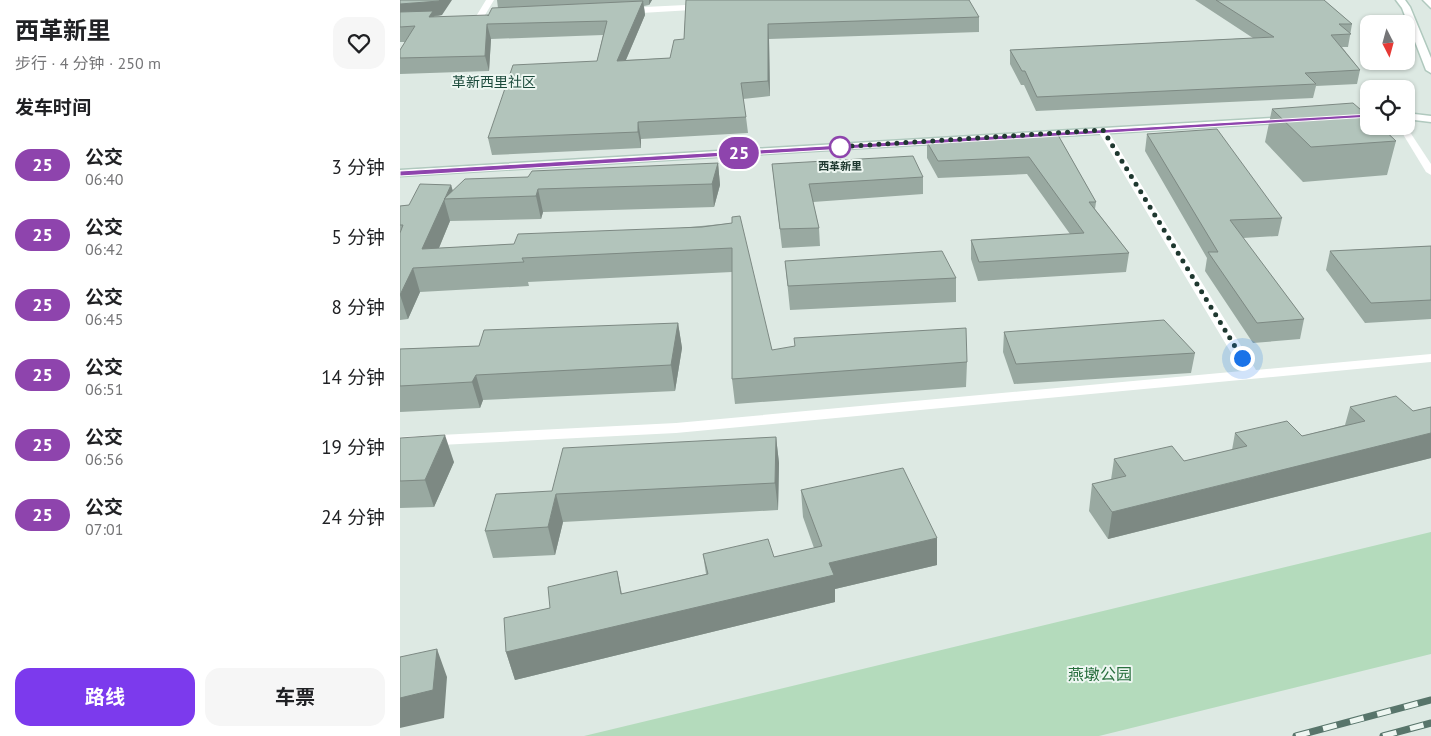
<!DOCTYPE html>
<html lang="zh">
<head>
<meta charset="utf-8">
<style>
  body { margin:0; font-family:"PT Sans","Noto Sans SC",sans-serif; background:#f6f6f6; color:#202124; height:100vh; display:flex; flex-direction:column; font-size:19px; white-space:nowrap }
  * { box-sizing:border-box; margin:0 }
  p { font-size:16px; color:#757577 }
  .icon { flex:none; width:28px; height:28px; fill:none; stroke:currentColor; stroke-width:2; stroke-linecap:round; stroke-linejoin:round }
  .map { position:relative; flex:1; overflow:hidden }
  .details { display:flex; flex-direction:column; background:#fff; width:400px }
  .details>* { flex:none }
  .badge { padding:0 10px; border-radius:16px; font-size:18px; line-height:32px }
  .needle { width:32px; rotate:174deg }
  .controls { position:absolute; left:960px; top:15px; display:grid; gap:10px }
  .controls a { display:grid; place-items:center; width:55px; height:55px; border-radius:10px; background:#fff; box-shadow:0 1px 4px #0004; font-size:25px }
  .you { position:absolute; width:25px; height:25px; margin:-12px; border:4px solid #fff; border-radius:50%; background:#1a73e8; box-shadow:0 0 0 8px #1a73e833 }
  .map>.badge { position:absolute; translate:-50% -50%; box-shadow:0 0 0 2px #fff }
  h2 { padding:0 15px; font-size:19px; line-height:45px }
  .round { display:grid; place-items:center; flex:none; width:52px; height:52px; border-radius:15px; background:#f6f6f6 }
  .overview { display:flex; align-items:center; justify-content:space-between; height:85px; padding:0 15px }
  h1 { font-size:24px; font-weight:700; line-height:38px }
  .action { display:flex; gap:10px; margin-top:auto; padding:10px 15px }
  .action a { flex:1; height:58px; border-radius:15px; background:#7c3aed; color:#fff; font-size:20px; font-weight:700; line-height:58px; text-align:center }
  .action a+a { background:#f6f6f6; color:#202124 }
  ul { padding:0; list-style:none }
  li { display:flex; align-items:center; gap:15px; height:70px; padding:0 15px }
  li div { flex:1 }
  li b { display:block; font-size:19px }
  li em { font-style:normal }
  li .badge { min-width:55px; font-weight:700; text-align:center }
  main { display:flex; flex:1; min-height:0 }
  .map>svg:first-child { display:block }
  .green { fill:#b4dbbc }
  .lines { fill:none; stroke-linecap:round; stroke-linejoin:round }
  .secondary-casing { stroke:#b0c9be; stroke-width:3 }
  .lane { fill:#fff; fill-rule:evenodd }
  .street { fill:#fff; fill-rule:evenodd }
  .secondary { fill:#fff; fill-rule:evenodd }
  .rail-casing { stroke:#58756b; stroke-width:7 }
  .rail { stroke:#edf6f1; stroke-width:5; stroke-dasharray:14; stroke-linecap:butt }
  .wall { fill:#99a9a1 }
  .shaded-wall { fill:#7d8983 }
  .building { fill:#b2c4bb; stroke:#7d8983 }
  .line { fill:#8e44ad; stroke:#fff }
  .walk { stroke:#1e382f; stroke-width:5; stroke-dasharray:0 9 }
  .stop-dot { fill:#fff; stroke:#8e44ad; stroke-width:2.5 }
  .labels { text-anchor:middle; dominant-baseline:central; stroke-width:4; stroke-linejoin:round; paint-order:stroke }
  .far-stop-label { font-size:11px; font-weight:bold; fill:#1e382f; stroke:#edf6f1 }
  .far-quarter-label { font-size:14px; fill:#1b4a3b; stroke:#edf6f1 }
  .near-park-label { font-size:16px; fill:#286f3e; stroke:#edf6f1 }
</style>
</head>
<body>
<main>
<section class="details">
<div class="overview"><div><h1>西革新里</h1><p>步行 · 4 分钟 · 250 m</p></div><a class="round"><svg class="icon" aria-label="heart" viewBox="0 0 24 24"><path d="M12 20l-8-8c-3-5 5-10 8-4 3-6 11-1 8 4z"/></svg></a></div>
<h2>发车时间</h2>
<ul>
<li><span class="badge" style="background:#8e44ad;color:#fff">25</span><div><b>公交</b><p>06:40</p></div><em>3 分钟</em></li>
<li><span class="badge" style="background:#8e44ad;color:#fff">25</span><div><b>公交</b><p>06:42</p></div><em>5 分钟</em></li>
<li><span class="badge" style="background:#8e44ad;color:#fff">25</span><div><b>公交</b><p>06:45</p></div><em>8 分钟</em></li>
<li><span class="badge" style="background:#8e44ad;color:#fff">25</span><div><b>公交</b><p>06:51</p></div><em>14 分钟</em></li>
<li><span class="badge" style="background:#8e44ad;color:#fff">25</span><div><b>公交</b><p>06:56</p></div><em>19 分钟</em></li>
<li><span class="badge" style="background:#8e44ad;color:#fff">25</span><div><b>公交</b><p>07:01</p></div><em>24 分钟</em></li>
</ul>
<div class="action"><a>路线</a><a>车票</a></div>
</section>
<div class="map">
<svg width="1031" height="736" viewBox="0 0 1031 736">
  <rect width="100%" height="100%" fill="#dde9e3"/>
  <path class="green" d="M1031,532V654L699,736H184Z"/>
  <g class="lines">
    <defs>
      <path id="secondary" d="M996,0H1005L1010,7L1031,58V73L1026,70L1002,8Z
        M1023,0H1031V8Z
        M1006,113L1031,116V122L1006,119Z
        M889,117L893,118V122L0,176V170Z"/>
    </defs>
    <use href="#secondary" class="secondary-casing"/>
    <path class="lane" d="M998,126H1006L1031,164V175L1026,172Z"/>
    <path class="street" d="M86,0H94L82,20H76L75,18Z
      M306,4L309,5V9L224,14L220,11L224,8Z
      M703,128L708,131L856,370L1031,354V362L276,433L0,447V437L276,423L842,371L698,131Z"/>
    <use href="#secondary" class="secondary"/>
    <defs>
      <path id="rail" d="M896,736L1031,700
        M983,736L1031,723"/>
    </defs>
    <use href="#rail" class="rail-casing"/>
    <use href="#rail" class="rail"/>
  </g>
  <path class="wall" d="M0,0L42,15L34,17L88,16L98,8L97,0H252L249,5L244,6L245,15L226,60L270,58L284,39L286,0L579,17V32L369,39L370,96L343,99L346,117L348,133L241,139V148L92,155L88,138L197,61L203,35L91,39L89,71L0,74V50L5,42H0Z
    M795,0H924L952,24L948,47H942L960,70L957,84L916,86L913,98L636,111L624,85H621L610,64V50L853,38Z
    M872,109L996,141L987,175L903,182L865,142Z
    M747,134L882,218L878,236L843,238L904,319L900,339L853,343L805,271L807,258L745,151Z
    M658,135L696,202L695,209L729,253L726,272L578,281L571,259V240L670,234L627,174L538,178L527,158V142Z
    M318,163L320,185L314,207L143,212L141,219L50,221L39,248L114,244L332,223L372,350L567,362L566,387L335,404L332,379V272L128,282L129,286L20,292L8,319L0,320V206L9,205L51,185L53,191L128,177Z
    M372,164L523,177V194L413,202L419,228L420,246L382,248Z
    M1031,246V319L965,323L926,270L930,251Z
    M385,261L556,278V302L390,310Z
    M278,323L282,348L275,391L83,400L80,408L0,412V349L79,346Z
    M604,332L795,353L791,373L614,384L603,352Z
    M950,407L1013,411L1031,407V458L708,539L689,511L692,484L711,480L714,459L784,461L832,450L835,433L902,436L945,425Z
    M376,437L379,463L378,510L163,522L155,555L93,558L85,531L152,491Z
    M0,438L54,462L34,507L0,508Z
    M401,490L537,538V565L435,589V602L115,680L106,652L150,608L217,571L222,594L306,574L303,554L374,557L414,548L403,517Z"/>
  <path class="shaded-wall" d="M40,0H52L42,15L34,16L36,25L0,19V4Z
    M249,0H252L249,5Z
    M243,1L245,15L219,76L217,61Z
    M87,24L91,39L89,71L85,56Z
    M368,24L369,39L370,96L368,81Z
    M238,122L241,139V148L238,132Z
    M318,163L320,185L314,207L312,184Z
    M51,185L55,199H44Z
    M138,189L143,212L141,219L136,196Z
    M44,199L50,221L31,267L22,249Z
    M13,268L20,292L8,319L0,295Z
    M278,323L282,348L275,391L271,365Z
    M76,375L83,400L80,408L72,382Z
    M1031,433V458L708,539L712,512Z
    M45,435L54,462L34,507L25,480Z
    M376,437L379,463L378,510L375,483Z
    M156,494L163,522L155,555L148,527Z
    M537,538V565L435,589V602L115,680L106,652L429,563Z
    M37,649L47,677L44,718L0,728V698Z"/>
  <path class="building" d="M0,0H40L39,1L0,4Z
    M286,0H569L579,17L368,24V81L341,83L346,117L238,122V132L88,138L113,65L197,61L207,21L87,24L85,56L0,58V50L15,26L0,27V12L33,11L29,17L88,15V16L92,8L243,1L217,61L270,58L274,40L284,39Z
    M816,0H924L952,24H939L951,34L931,35L960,70L905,73L916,84L637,97L625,71H622L610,50L874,37Z
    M953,103L969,117V126H980L996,141L911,147L872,109Z
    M817,129L882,218L830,220L904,319L857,323L808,252H818L747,134Z
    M658,135L696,202H689L729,253L579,262L571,240L684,233L629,157L538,161L527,142Z
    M513,156L523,177L409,184L419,228L380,229L372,164Z
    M318,163L312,184L138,189L136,196L44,199L65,179L128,177L132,171Z
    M20,184L51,185L22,249L114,244L118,234L302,227L332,223V217L340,216L372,350L395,346L394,338L566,328L567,362L332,379V248L122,258L124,262L13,268L0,295V233L3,225H0V206L9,205Z
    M1031,246V300L971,303L930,251Z
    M542,251L556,278L388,286L385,261Z
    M764,320L795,353L616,364L604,332Z
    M278,323L271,365L76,375L72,382L0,386V349L79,346L84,330Z
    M996,396L1013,411L1031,407V433L712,512L692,484L726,476L714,459L772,446L784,461L847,446L835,433L887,421L902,436L965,421L950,407Z
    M45,435L25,480L0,481V438Z
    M376,437L375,483L156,494L148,527L85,531L96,494L152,491L163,448Z
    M503,468L537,538L429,563L434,575L106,652L104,618L150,608L148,587L217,571L221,594L308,574L303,554L368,539L374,557L422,546L401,490Z
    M37,649L33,690L0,698V657Z"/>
  <path class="line" d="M969,114L971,117L0,176V171Z"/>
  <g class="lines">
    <path class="walk" d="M440,147H437L703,130L842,358"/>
  </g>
  <circle class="stop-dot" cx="440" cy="147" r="10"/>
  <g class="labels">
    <g class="far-stop-label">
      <text x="440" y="166">西革新里</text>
    </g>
    <g class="far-quarter-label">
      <text x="94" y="82">革新西里社区</text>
    </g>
    <g class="near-park-label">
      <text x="700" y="674">燕墩公园</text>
    </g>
  </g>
</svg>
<div class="controls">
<a><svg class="needle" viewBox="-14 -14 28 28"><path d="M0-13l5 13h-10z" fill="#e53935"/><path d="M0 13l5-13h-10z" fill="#757577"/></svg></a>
<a><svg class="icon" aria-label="locate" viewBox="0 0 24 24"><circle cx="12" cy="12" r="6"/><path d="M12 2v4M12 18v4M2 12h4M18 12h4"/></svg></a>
</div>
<div class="you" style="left:842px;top:358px"></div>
<b class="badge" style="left:339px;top:153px;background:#8e44ad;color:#fff">25</b>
</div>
</main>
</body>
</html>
